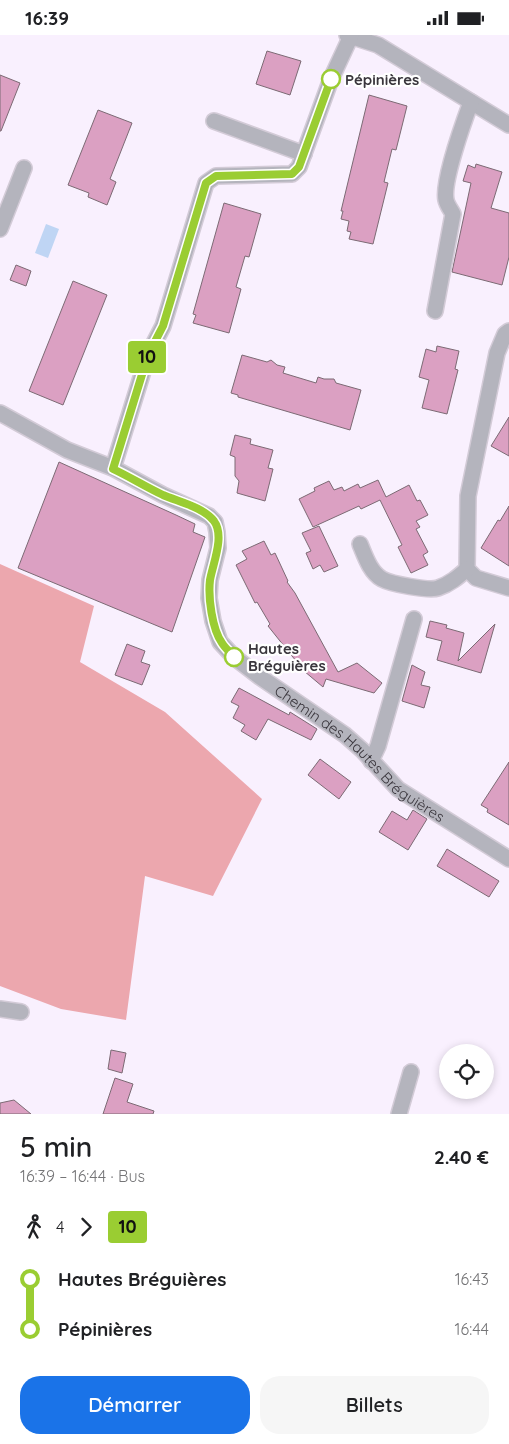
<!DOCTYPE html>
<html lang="fr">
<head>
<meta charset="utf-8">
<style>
  body { margin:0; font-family:Quicksand,sans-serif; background:#f6f6f6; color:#202124; height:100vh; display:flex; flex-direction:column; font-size:19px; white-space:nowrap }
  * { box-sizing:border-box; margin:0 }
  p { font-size:16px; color:#757577 }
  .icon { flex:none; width:28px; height:28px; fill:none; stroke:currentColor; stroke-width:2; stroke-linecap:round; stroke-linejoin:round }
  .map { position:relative; height:1079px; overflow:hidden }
  .panel { display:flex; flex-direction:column; background:#fff; flex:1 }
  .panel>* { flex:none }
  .badge { padding:0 10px; border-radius:4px; font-size:18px; line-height:32px }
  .fabs { position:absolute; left:439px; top:1009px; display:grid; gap:10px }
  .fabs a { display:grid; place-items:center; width:55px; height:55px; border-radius:50%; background:#fff; box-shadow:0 2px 8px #0003; font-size:25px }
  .map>.badge { position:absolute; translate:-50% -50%; box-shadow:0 0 0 2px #fff }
  .legs { display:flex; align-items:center; gap:8px; height:55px; padding:0 20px; font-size:16px }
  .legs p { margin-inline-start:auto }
  .headline { display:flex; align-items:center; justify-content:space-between; height:85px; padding:0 20px }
  h1 { font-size:28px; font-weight:600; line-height:38px }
  .primary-button { display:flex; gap:10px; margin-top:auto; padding:10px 20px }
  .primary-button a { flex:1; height:58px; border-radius:20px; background:#1a73e8; color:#fff; font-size:20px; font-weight:600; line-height:58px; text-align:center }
  .primary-button a+a { background:#f6f6f6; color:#202124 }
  ul { padding:0 20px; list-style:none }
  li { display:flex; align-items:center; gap:18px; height:50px; font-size:19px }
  li i { display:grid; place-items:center; width:8px; height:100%; margin:0 6px; background:currentColor }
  li i::after { content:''; width:12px; height:12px; margin:-6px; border:4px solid; border-radius:50%; background:#fff }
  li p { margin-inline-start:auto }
  li:first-child i { background:linear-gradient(#0000 50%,currentColor 0) }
  li:last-child i { background:linear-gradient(currentColor 50%,#0000 0) }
  .status { display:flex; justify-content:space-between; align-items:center; height:35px; padding:0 25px; background:#fff; direction:ltr }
  .status svg { height:14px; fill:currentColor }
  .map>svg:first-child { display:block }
  .forest { fill:#eca7ae }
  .water { fill:#bfd5f4 }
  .building { fill:#dba0c2; stroke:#7c6a74 }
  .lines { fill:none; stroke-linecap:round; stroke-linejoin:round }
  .minor-casing { stroke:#d3cbd7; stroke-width:18 }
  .minor { stroke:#b4b4bd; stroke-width:15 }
  .line-1-casing { stroke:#fff; stroke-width:11 }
  .line-1 { stroke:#9acd32; stroke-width:8 }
  .stop-1-dot { fill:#fff; stroke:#9acd32; stroke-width:2.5 }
  .labels { text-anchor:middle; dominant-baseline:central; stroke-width:4.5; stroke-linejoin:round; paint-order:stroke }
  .stop-label { font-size:15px; font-weight:bold; fill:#3a363d; stroke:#fff; text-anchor:start }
  .street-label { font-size:15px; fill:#3a363d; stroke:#fff }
</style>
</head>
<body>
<div class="status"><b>16:39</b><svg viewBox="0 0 49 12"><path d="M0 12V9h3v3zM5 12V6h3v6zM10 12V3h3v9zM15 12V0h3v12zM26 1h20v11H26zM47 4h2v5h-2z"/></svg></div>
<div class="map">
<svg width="509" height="1079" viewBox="0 0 509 1079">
  <rect width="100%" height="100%" fill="#f9f0fe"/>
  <path class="forest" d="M0,529L94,571L80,627L165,677L262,764L213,861L145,841L126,985L61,974L0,951Z"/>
  <path class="water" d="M46,189L59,194L48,223L35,218Z"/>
  <path class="building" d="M267,16L301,26L290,60L256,49Z
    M0,40L20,48L1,96H0Z
    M369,60L407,71L396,115L392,114L384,147L388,148L373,209L349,204L351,197L347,196L349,186L341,184L343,176H341Z
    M98,75L132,88L110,144L116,147L107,170L88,162L89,158L68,150Z
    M476,129L502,137L491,173L509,178V222L502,250L452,237L471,148L463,146L468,130L475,133Z
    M224,168L261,179L249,222L245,221L236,252L241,254L229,298L193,288L196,280L193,279Z
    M16,230L31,236L26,251L10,245Z
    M73,246L107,260L63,370L29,356Z
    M437,311L459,316L455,334L458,335L447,379L422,373L429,345L419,342L426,314L436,317Z
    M242,320L267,327L271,325L277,330L285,332L283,338L316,348L318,342L324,344H334L336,348L361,355L350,395L238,362V360L231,358Z
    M509,382V421L491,411Z
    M235,400L251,404L250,409L273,415L268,433L273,434L265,466L237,458L239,446L235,441V422L230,420Z
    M59,427L176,480L195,489L193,497L205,502L172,597L18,533Z
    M378,445L386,462L409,450L417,466L420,465L428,480L416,486L420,492L416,494L428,517L423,520L428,530L411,538L398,512L402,510L380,465L361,474L359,471L313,492L299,464L315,456L314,453L329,446L334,455L342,452L344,456L358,449L360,453Z
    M509,471V531L481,513L498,485L500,486Z
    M319,491L338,531L324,537L320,530L313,534L306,518L311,516L302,498Z
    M264,506L271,520L275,518L288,546L287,547L295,558L338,637L357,628L382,648L374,658L326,644L323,652L304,636L268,591L270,589L257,567L255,568L236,530L247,524L242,516Z
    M430,586L447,590L446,593L464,598L458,626L495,589L481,638L437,625L442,606L426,602Z
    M127,609L145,616L141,627L150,630L142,650L115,640Z
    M412,630L425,637L421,650L430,652L424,673L402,666Z
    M239,653L289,680L290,677L317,694L311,705L268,684L256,705L241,696L245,690L233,683L239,671L231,667Z
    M320,724L351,747L339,764L308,740Z
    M509,727V790L487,777L488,774L481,770Z
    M413,775L427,784L408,815L379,797L392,776L407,785Z
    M447,814L499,846L489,862L437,831Z
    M111,1015L126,1018L122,1038L108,1034Z
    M115,1043L133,1049L127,1067L154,1076L153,1079H103Z
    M14,1065L31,1079H0V1068Z"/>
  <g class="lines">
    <defs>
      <g id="minor">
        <path d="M347,0L378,10L509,90"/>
        <path d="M214,86L304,119"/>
        <path d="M0,194L24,133"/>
        <path d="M435,276L453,179C451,175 447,170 446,165C442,147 464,86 471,67"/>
        <path d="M509,296L505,299L497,318L468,461L467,534L476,543L509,553"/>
        <path id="s1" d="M0,378L67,415L113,433L163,460L209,481L215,487L217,497L218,513L210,545L209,563L213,586L220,607L234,622L260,642L345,700L362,715L398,754L509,824"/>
        <path d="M113,433L148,320L163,291L206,148L216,141L292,139L299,132L331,44L351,1"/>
        <path d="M360,509C365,521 370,537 382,544C391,549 429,556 438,553C450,549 458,542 467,534"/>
        <path d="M371,726L378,711L414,584"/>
        <path d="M0,974L21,977"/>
        <path d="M399,1079L411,1037"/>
      </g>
    </defs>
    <use href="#minor" class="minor-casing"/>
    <use href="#minor" class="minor"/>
  </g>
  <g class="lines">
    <defs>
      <path id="line-1" d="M234,622C230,617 225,613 222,608C212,594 208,562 210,545C213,528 225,501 214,486C203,472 179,467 163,460C146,452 130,442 113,434L148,320L163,291L206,148L216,141L292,139L299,132L331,44"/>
    </defs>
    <use href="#line-1" class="line-1-casing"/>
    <use href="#line-1" class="line-1"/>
  </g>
  <g class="stop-1-dot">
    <circle cx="331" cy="44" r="9"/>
    <circle cx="234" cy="622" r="9"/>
  </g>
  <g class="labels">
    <g class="stop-label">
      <text x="345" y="44">Pépinières</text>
      <text x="248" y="613">Hautes<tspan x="248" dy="17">Bréguières</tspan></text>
    </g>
    <g class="street-label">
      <text stroke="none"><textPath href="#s1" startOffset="544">Chemin des Hautes Bréguières</textPath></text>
    </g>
  </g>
</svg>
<div class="fabs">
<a><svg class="icon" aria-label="locate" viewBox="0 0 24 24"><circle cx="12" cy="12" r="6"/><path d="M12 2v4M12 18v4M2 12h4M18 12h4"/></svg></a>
</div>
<b class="badge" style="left:147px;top:322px;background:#9acd32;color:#111">10</b>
</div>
<section class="panel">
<div class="headline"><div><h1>5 min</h1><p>16:39 – 16:44 · Bus</p></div><b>2.40 €</b></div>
<div class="legs"><svg class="icon" aria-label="walk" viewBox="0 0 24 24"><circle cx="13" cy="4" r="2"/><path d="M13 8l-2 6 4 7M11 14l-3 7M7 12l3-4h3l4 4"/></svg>4<svg class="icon" aria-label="forward" viewBox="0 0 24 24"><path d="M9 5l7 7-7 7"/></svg><b class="badge" style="background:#9acd32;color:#111">10</b></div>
<ul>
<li><i style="color:#9acd32"></i><b>Hautes Bréguières</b><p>16:43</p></li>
<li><i style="color:#9acd32"></i><b>Pépinières</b><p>16:44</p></li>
</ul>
<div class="primary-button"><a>Démarrer</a><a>Billets</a></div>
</section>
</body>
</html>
